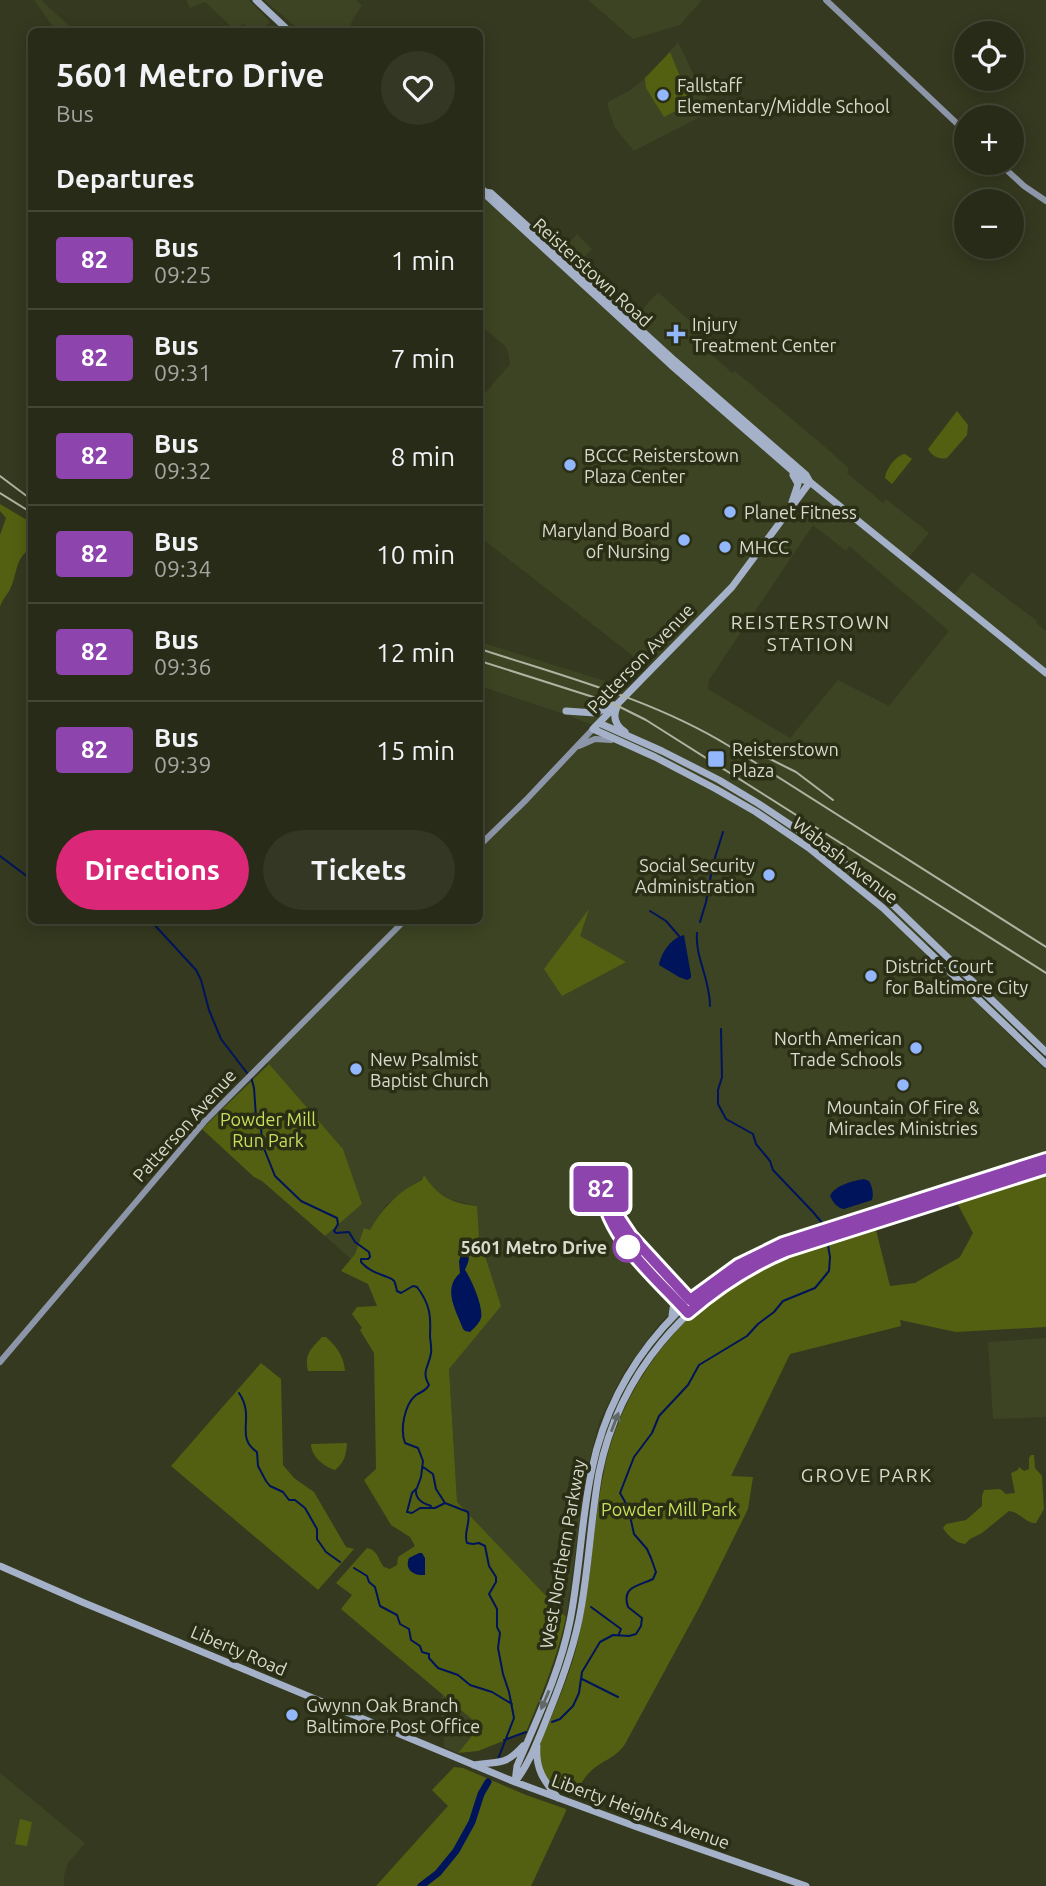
<!DOCTYPE html>
<html lang="en">
<head>
<meta charset="utf-8">
<style>
  body { margin:0; font-family:Ubuntu,sans-serif; background:#333724; color:#f1f3f6; height:100vh; display:flex; flex-direction:column; font-size:26px; white-space:nowrap }
  * { box-sizing:border-box; margin:0 }
  p { font-size:23px; color:#a4a7a1 }
  .icon { flex:none; width:38px; height:38px; fill:none; stroke:currentColor; stroke-width:2; stroke-linecap:round; stroke-linejoin:round }
  .map { position:relative; flex:1; overflow:hidden }
  .drawer { position:absolute; left:28px; top:28px; width:455px; height:896px; display:flex; flex-direction:column; background:#272b17; border-radius:10px; box-shadow:0 4px 18px #0003,0 0 0 2px #434736 }
  .drawer>* { flex:none }
  .badge { padding:0 14px; border-radius:5px; font-size:24px; line-height:46px }
  .buttons { position:absolute; left:954px; top:21px; display:grid; gap:14px }
  .buttons a { display:grid; place-items:center; width:70px; height:70px; border-radius:50%; background:#272b17; box-shadow:0 4px 18px #0003,0 0 0 2px #434736; font-size:35px }
  .map>.badge { position:absolute; translate:-50% -50%; box-shadow:0 0 0 4px #fff }
  h2 { padding:0 28px; font-size:26px; line-height:63px }
  .round { display:grid; place-items:center; flex:none; width:74px; height:74px; border-radius:37px; background:#333724 }
  .headline { display:flex; align-items:center; justify-content:space-between; height:119px; padding:0 28px }
  h1 { font-size:33px; font-weight:700; line-height:52px }
  .primary-button { display:flex; gap:14px; margin-top:auto; padding:14px 28px }
  .primary-button a { flex:1; height:80px; border-radius:42px; background:#db2777; color:#fff; font-size:28px; font-weight:700; line-height:80px; text-align:center }
  .primary-button a+a { background:#333724; color:#f1f3f6 }
  ul { padding:0; list-style:none }
  li { display:flex; align-items:center; gap:21px; height:98px; padding:0 28px; border-top:2px solid #434736 }
  li div { flex:1 }
  li b { display:block; font-size:26px }
  li em { font-style:normal }
  li .badge { min-width:77px; font-weight:700; text-align:center }
  .map>svg:first-child { display:block }
  .built { fill:#3d4423; fill-rule:evenodd }
  .green { fill:#546011 }
  .water { fill:#00145b }
  .lines { fill:none; stroke-linecap:round; stroke-linejoin:round }
  .stream { stroke:#00145b; stroke-width:2 }
  .river { stroke:#00145b; stroke-width:7 }
  .secondary { stroke:#8d96a8; stroke-width:6 }
  .primary { stroke:#a4b1c8; stroke-width:7 }
  .rail { stroke:#afb3a1; stroke-width:2 }
  .oneway { fill:#616966 }
  .line-casing { stroke:#fff; stroke-width:16 }
  .line { stroke:#8e44ad; stroke-width:10 }
  .poi-dot { fill:#92b7fd; stroke:#2a2e15; stroke-width:2.5 }
  .stop-dot { fill:#fff; stroke:#8e44ad; stroke-width:3.5 }
  .labels { text-anchor:middle; dominant-baseline:central; stroke-width:7; stroke-linejoin:round; paint-order:stroke }
  .poi-label { font-size:18px; fill:#d8dbcc; stroke:#2a2e15; text-anchor:start }
  .street-label { font-size:18px; fill:#d8dbcc; stroke:#2a2e15 }
  .park-label { font-size:18px; fill:#c9df5a; stroke:#2a2e15 }
  .stop-label { font-size:18px; font-weight:bold; fill:#d8dbcc; stroke:#2a2e15; text-anchor:end }
  .neighbourhood-label { font-size:19px; letter-spacing:2px; fill:#d8dbcc; stroke:#2a2e15 }
</style>
</head>
<body>
<div class="map">
<svg width="1046" height="1886" viewBox="0 0 1046 1886">
  <rect width="100%" height="100%" fill="#34391f"/>
  <path class="built" d="M34,0H41L75,31H56Z
    M186,0H249L270,22L261,31H253L243,24L235,30L205,2L190,8Z
    M264,0H356L362,5L351,23L352,31L302,32Z
    M588,0H702L680,25L633,39Z
    M678,42L698,84L715,111L700,117L634,151L615,128L607,104L609,101L631,90L640,82L652,72Z
    M485,192L557,257L577,234L592,249L572,270L631,322L658,292L701,331L695,339L732,373L735,371L832,453L849,469L847,473L883,503L886,499L929,533L907,560L952,597L972,572L1037,621L1036,623L1046,631V1056L929,944L924,951L1046,1071V1151L789,1235L737,1259L694,1289L659,1324L624,1372L599,1422L587,1471L566,1617L457,1502L449,1369L500,1306L479,1237L477,1206L449,1199L433,1189L424,1176L422,1180L414,1184L386,1205L370,1230L364,1228L355,1254L351,1259L325,1236L362,1204L343,1149L265,1060L404,921L480,920V844L595,726L567,715L480,686V642L631,689L651,670L480,537V399L510,364L508,351L505,346L480,325V198ZM813,525L846,551L849,546L949,631L889,706L838,680L790,738L708,689L709,680Z
    M1046,1338V1417L993,1419L988,1342Z
    M442,1694L480,1726L458,1753L444,1747Z
    M0,1773L85,1843L68,1863L64,1876V1886H0Z"/>
  <path class="green" d="M670,52L683,84L693,79L699,91L680,99V103L683,107L664,117L646,88L645,78Z
    M957,411L968,425L967,435L947,458C939,460 932,456 928,449Z
    M905,454L912,459L892,484L885,478C886,469 896,455 905,454Z
    M0,504L32,523L31,553L26,552C14,563 17,578 9,591C6,596 2,600 0,607V535L6,518L0,511Z
    M589,909L580,936L626,962L562,996L544,969Z
    M269,1064L343,1149L362,1204L325,1236L262,1181L254,1177L202,1129Z
    M1046,1173V1327L956,1332L900,1320L901,1326L790,1354L731,1476L753,1477L748,1509L701,1604L625,1744C615,1759 602,1760 590,1772C583,1778 579,1788 575,1796C552,1786 538,1778 540,1750C540,1738 548,1726 552,1715C562,1692 571,1669 577,1645C592,1586 592,1525 605,1466C614,1424 635,1382 662,1348C721,1273 789,1254 875,1226L890,1286L915,1283L960,1257L973,1233L956,1201Z
    M424,1175C438,1197 452,1203 477,1206L479,1237L501,1306L449,1369L457,1502L566,1617C557,1658 542,1694 526,1732L478,1751L458,1753L480,1726L341,1609L352,1595L336,1583L367,1548C378,1550 378,1560 384,1567L390,1569L397,1565L398,1557L415,1546L410,1537L391,1525L364,1480L376,1469L374,1353L360,1330L362,1328L352,1314L357,1307L377,1306L368,1284L341,1271L355,1254L364,1228L370,1230C382,1208 399,1191 422,1180Z
    M322,1337H326C336,1346 344,1356 345,1371H308C304,1354 311,1349 322,1337Z
    M261,1363L281,1379L283,1465L294,1478L314,1492L346,1547L354,1549L318,1590L171,1466Z
    M347,1443C346,1455 345,1462 335,1470C324,1467 311,1456 311,1444Z
    M1031,1455H1034L1035,1468L1042,1476L1044,1509L1036,1523C1027,1524 1020,1512 1009,1511L982,1533L970,1539L965,1544C956,1543 948,1536 943,1528L946,1524L966,1520L982,1506V1496L984,1490L1000,1489L1006,1494L1015,1493L1011,1473L1018,1470L1019,1467L1024,1471L1029,1469V1458Z
    M454,1767L463,1768L526,1795L566,1809V1811L531,1886H376L448,1806L432,1790Z
    M20,1819L32,1822L27,1846L15,1844Z"/>
  <path class="water" d="M684,935L691,975V978L687,980L679,977L659,965C661,953 671,938 684,935Z
    M864,1179L869,1181C872,1186 874,1194 872,1200L844,1209C837,1208 833,1202 830,1196C835,1185 853,1181 864,1179Z
    M462,1253H467C471,1260 467,1264 465,1270C471,1278 484,1308 481,1318C479,1324 474,1328 470,1332L465,1331L463,1329C456,1310 442,1289 460,1273L459,1261Z
    M419,1553H422L425,1558V1575C414,1576 404,1570 409,1558Z"/>
  <g class="lines">
    <path class="stream" d="M0,856L32,880
      M650,911L666,921L679,936
      M150,920L196,970L201,980L209,1010L221,1039L247,1073
      M700,922L706,902L713,864L723,832
      M697,933C695,958 710,978 710,1006
      M721,1029L722,1077L718,1090V1104L726,1119L753,1134L756,1144L770,1161L773,1170L813,1212L823,1224
      M251,1077L254,1088L256,1117L261,1129L263,1146L275,1176L301,1201L337,1218L338,1224L334,1231L336,1233L349,1232L355,1242L369,1252L370,1257L368,1259H361V1262C366,1268 376,1273 382,1275C394,1280 394,1277 397,1291L401,1293L413,1286L417,1287C430,1304 431,1316 430,1335C430,1341 432,1347 431,1353C429,1367 421,1371 429,1385C425,1392 422,1391 416,1395C404,1405 400,1430 405,1443L418,1448L423,1461L421,1477L417,1488L412,1493L407,1512L412,1513L420,1508H435L445,1503L468,1512C471,1524 463,1532 467,1543L473,1544L479,1543L485,1546L489,1566L496,1577V1582L489,1594L497,1609V1627L500,1633L498,1648L503,1674L509,1692L514,1718L498,1759
      M239,1393C256,1418 234,1436 257,1452L258,1466L266,1481L270,1486L283,1492L289,1500H295L305,1508L317,1529V1539L326,1552L340,1562
      M423,1467L433,1474L436,1489L445,1503
      M416,1489C415,1499 422,1503 431,1506
      M354,1568L367,1576L369,1582L375,1587L380,1606L397,1615L400,1624L409,1629L411,1640L420,1646L422,1652L429,1654V1658L438,1668L458,1675L470,1685L492,1692L512,1704
      M591,1607L621,1629L619,1634
      M582,1679L618,1697
      M552,1722L560,1719L573,1706L579,1693L582,1672L600,1642L613,1635L629,1636L636,1634L641,1626L642,1618L628,1607C621,1586 639,1586 653,1579L656,1572L651,1558L647,1549L634,1534L628,1507L620,1493L634,1457L652,1433L659,1416L688,1385L699,1365L747,1336L758,1324L774,1312L783,1301L815,1288L829,1271L830,1257L828,1245
      M504,1740L526,1732"/>
    <path class="river" d="M421,1886L438,1873L456,1851L472,1822L481,1794L488,1782"/>
    <path class="secondary" d="M826,0L966,132
      M999,163L1024,186L1046,201
      M579,746L595,739L611,740
      M480,845L526,800L593,729
      M0,1362L204,1122L405,920"/>
    <path class="primary" d="M256,0L290,32
      M480,187L485,192L491,193L675,361L806,475L810,482
      M485,192L488,197L671,365L803,480L810,482L1046,673
      M810,482L732,587L593,729L655,757L716,789L756,812L809,848L883,908L1046,1064
      M792,502L798,484L793,475
      M617,707C612,718 616,726 625,732
      M566,711L595,713L613,705
      M599,723L662,751L719,780L759,804L813,840L844,863L889,901L1046,1052
      M666,1288L674,1302L672,1316
      M0,1566L82,1602L515,1782L637,1827L806,1886
      M537,1746C535,1769 544,1781 558,1798
      M474,1765C498,1760 503,1768 523,1746
      M515,1782L517,1766C537,1719 560,1672 570,1621C580,1571 581,1519 592,1469C614,1362 692,1276 793,1239L1046,1159
      M515,1782C531,1761 540,1735 550,1710C563,1678 575,1645 581,1609C589,1564 591,1518 599,1473C619,1374 686,1297 776,1255L1046,1168"/>
    <path class="rail" d="M0,476L32,500
      M0,493L32,513
      M480,649C565,677 652,699 729,746L1046,947
      M480,661L612,703L646,720L1046,973
      M768,758L796,772L833,800"/>
  </g>
  <defs><path id="oneway-solid" d="M-6-.8H1V-3.2L6.5 0L1 3.2V.8H-6Z" transform="scale(1.75)"/></defs>
  <g class="oneway">
    <use href="#oneway-solid" transform="translate(615 1422) rotate(-69)"/>
    <use href="#oneway-solid" transform="translate(545 1700) rotate(113)"/>
  </g>
  <g class="lines">
    <defs>
      <path id="line" d="M1046,1159L783,1243L738,1265L690,1300L631,1236L617,1215L600,1181C604,1237 653,1274 688,1313C718,1287 750,1266 786,1251L1046,1168"/>
    </defs>
    <use href="#line" class="line-casing"/>
    <use href="#line" class="line"/>
  </g>
  <g class="poi-dot">
    <circle cx="663" cy="95" r="7"/>
    <path d="M672.5 323.5h7v7h7v7h-7v7h-7v-7h-7v-7h7z"/>
    <circle cx="570" cy="465" r="7"/>
    <circle cx="730" cy="512" r="7"/>
    <circle cx="684" cy="540" r="7"/>
    <circle cx="725" cy="547" r="7"/>
    <rect x="707" y="750" width="18" height="18" rx="3.5"/>
    <circle cx="769" cy="875" r="7"/>
    <circle cx="871" cy="976" r="7"/>
    <circle cx="916" cy="1048" r="7"/>
    <circle cx="356" cy="1069" r="7"/>
    <circle cx="903" cy="1085" r="7"/>
    <circle cx="292" cy="1715" r="7"/>
  </g>
  <circle class="stop-dot" cx="628" cy="1247" r="14"/>
  <g class="labels">
    <g class="poi-label">
      <text x="677" y="85">Fallstaff<tspan x="677" dy="21">Elementary/Middle School</tspan></text>
      <text x="692" y="324">Injury<tspan x="692" dy="21">Treatment Center</tspan></text>
      <text x="584" y="455">BCCC Reisterstown<tspan x="584" dy="21">Plaza Center</tspan></text>
      <text x="744" y="512">Planet Fitness</text>
      <text x="670" y="530" text-anchor="end">Maryland Board<tspan x="670" dy="21">of Nursing</tspan></text>
      <text x="739" y="547">MHCC</text>
      <text x="732" y="749">Reisterstown<tspan x="732" dy="21">Plaza</tspan></text>
      <text x="755" y="865" text-anchor="end">Social Security<tspan x="755" dy="21">Administration</tspan></text>
      <text x="885" y="966">District Court<tspan x="885" dy="21">for Baltimore City</tspan></text>
      <text x="902" y="1038" text-anchor="end">North American<tspan x="902" dy="21">Trade Schools</tspan></text>
      <text x="370" y="1059">New Psalmist<tspan x="370" dy="21">Baptist Church</tspan></text>
      <text x="903" y="1107" text-anchor="middle">Mountain Of Fire &amp;<tspan x="903" dy="21">Miracles Ministries</tspan></text>
      <text x="306" y="1705">Gwynn Oak Branch<tspan x="306" dy="21">Baltimore Post Office</tspan></text>
    </g>
    <g class="street-label">
      <text transform="translate(593 272) rotate(42)">Reisterstown Road</text>
      <text transform="translate(640 658) rotate(-46)">Patterson Avenue</text>
      <text transform="translate(846 860) rotate(38)">Wabash Avenue</text>
      <text transform="translate(184 1125) rotate(-48)">Patterson Avenue</text>
      <text transform="translate(562 1554) rotate(-80)">West Northern Parkway</text>
      <text transform="translate(239 1650) rotate(23)">Liberty Road</text>
      <text transform="translate(641 1811) rotate(20)">Liberty Heights Avenue</text>
    </g>
    <g class="park-label">
      <text x="268" y="1119">Powder Mill<tspan x="268" dy="21">Run Park</tspan></text>
      <text x="669" y="1509">Powder Mill Park</text>
    </g>
    <g class="stop-label">
      <text x="607" y="1247">5601 Metro Drive</text>
    </g>
    <g class="neighbourhood-label">
      <text x="811" y="622">REISTERSTOWN<tspan x="811" dy="22">STATION</tspan></text>
      <text x="867" y="1475">GROVE PARK</text>
    </g>
  </g>
</svg>
<div class="buttons">
<a><svg class="icon" aria-label="locate" viewBox="0 0 24 24"><circle cx="12" cy="12" r="6"/><path d="M12 2v4M12 18v4M2 12h4M18 12h4"/></svg></a>
<a>+</a>
<a>−</a>
</div>
<b class="badge" style="left:601px;top:1189px;background:#8e44ad;color:#fff">82</b>
<section class="drawer">
<div class="headline"><div><h1>5601 Metro Drive</h1><p>Bus</p></div><a class="round"><svg class="icon" aria-label="heart" viewBox="0 0 24 24"><path d="M12 20l-8-8c-3-5 5-10 8-4 3-6 11-1 8 4z"/></svg></a></div>
<h2>Departures</h2>
<ul>
<li><span class="badge" style="background:#8e44ad;color:#fff">82</span><div><b>Bus</b><p>09:25</p></div><em>1 min</em></li>
<li><span class="badge" style="background:#8e44ad;color:#fff">82</span><div><b>Bus</b><p>09:31</p></div><em>7 min</em></li>
<li><span class="badge" style="background:#8e44ad;color:#fff">82</span><div><b>Bus</b><p>09:32</p></div><em>8 min</em></li>
<li><span class="badge" style="background:#8e44ad;color:#fff">82</span><div><b>Bus</b><p>09:34</p></div><em>10 min</em></li>
<li><span class="badge" style="background:#8e44ad;color:#fff">82</span><div><b>Bus</b><p>09:36</p></div><em>12 min</em></li>
<li><span class="badge" style="background:#8e44ad;color:#fff">82</span><div><b>Bus</b><p>09:39</p></div><em>15 min</em></li>
</ul>
<div class="primary-button"><a>Directions</a><a>Tickets</a></div>
</section>
</div>
</body>
</html>
